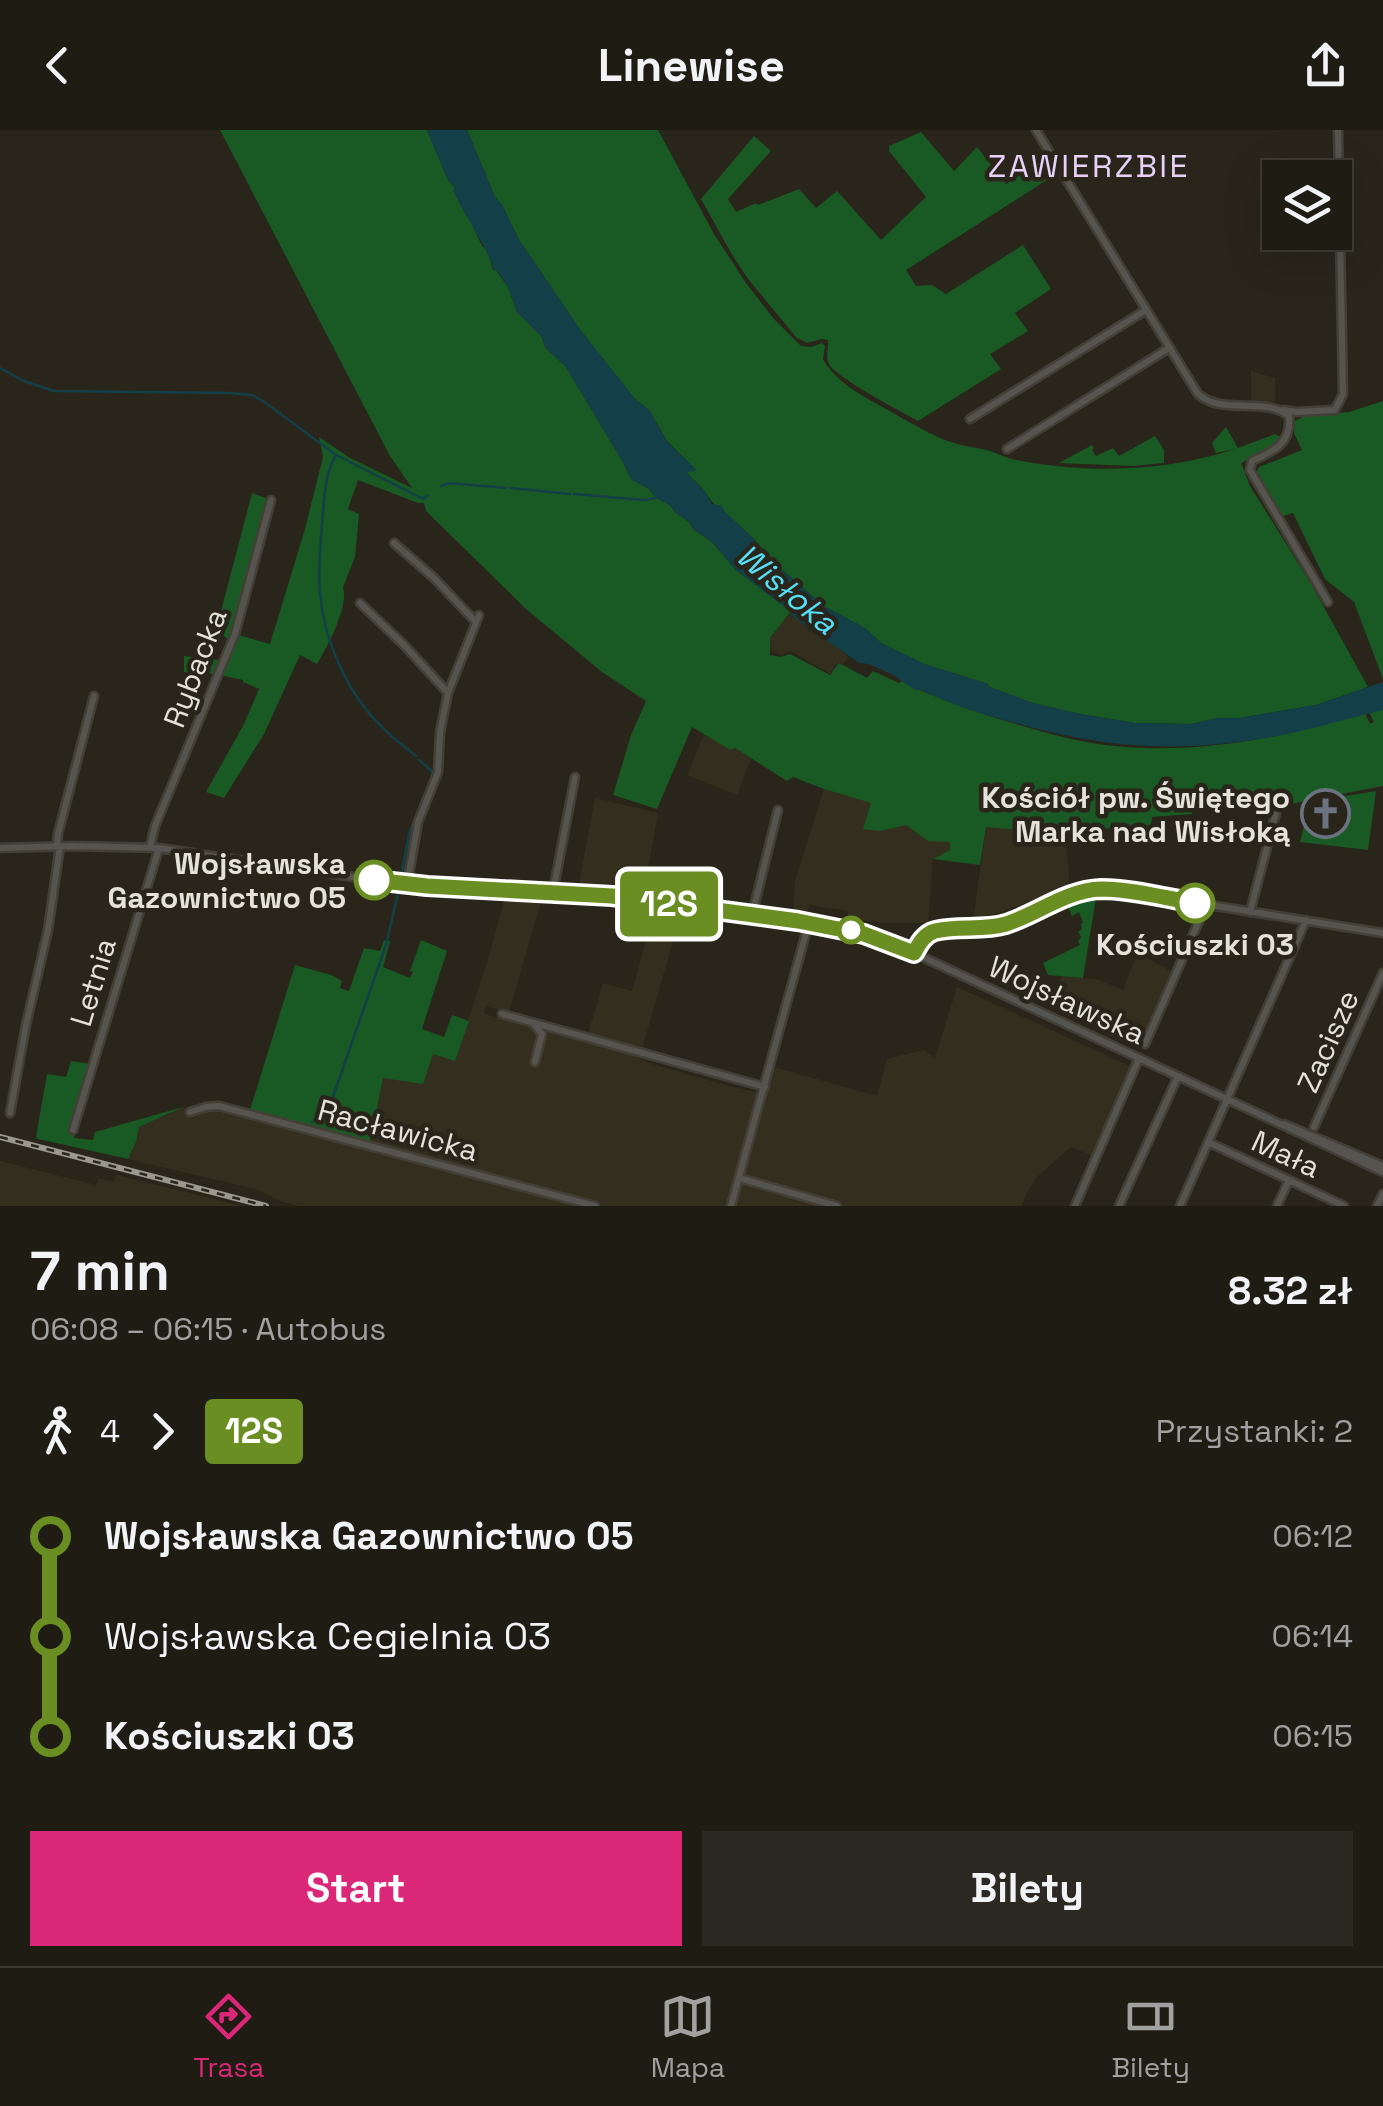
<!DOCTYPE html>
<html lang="pl">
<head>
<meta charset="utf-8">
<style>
  body { margin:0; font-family:"Space Grotesk",sans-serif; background:#2c2922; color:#f1f3f6; height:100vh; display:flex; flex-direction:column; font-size:38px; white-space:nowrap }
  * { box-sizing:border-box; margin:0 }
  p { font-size:32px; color:#a1a1a0 }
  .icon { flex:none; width:55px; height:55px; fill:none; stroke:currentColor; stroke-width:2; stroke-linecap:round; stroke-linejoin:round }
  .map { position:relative; height:1076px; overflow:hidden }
  .drawer { display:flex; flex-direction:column; background:#1f1c14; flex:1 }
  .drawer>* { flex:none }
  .badge { padding:0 20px; border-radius:8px; font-size:35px; line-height:65px }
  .buttons { position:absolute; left:1262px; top:30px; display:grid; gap:20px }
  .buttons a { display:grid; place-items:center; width:90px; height:90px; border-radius:0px; background:#1f1c14; box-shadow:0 10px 40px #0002,0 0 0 2px #3c3a34; font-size:50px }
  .map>.badge { position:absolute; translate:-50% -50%; box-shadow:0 0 0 5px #fff }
  .legs { display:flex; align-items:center; gap:15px; height:110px; padding:0 30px; font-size:32px }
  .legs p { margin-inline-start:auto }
  .overview { display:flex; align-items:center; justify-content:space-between; height:170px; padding:0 30px }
  h1 { font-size:55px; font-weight:700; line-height:75px }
  .primary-button { display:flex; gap:20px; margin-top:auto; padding:20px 30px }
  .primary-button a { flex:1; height:115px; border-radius:0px; background:#db2777; color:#fff; font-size:40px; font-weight:700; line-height:115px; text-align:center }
  .primary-button a+a { background:#2c2922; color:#f1f3f6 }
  ul { padding:0 30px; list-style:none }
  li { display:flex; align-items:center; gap:35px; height:100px; font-size:38px }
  li i { display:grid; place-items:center; width:15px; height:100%; margin:0 12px; background:currentColor }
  li i::after { content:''; width:25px; height:25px; margin:-12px; border:8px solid; border-radius:50%; background:#1f1c14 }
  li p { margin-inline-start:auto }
  li:first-child i { background:linear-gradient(#0000 50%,currentColor 0) }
  li:last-child i { background:linear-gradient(currentColor 50%,#0000 0) }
  header { display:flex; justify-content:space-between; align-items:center; height:130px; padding:0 30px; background:#1f1c14; font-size:45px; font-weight:700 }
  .tab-bar { display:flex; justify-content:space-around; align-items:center; height:140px; border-top:2px solid #3c3a34; background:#1f1c14; font-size:28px; color:#a1a1a0 }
  .tab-bar a { display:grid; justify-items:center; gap:5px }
  .tab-bar .current { color:#db2777 }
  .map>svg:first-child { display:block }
  .built { fill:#342e1e }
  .green { fill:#195923 }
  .water { fill:#133f48 }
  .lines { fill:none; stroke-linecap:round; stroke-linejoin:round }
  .stream { stroke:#133f48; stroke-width:2.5 }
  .minor-casing { stroke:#433f36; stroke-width:11 }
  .minor { stroke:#56544f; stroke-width:6 }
  .rail-casing { stroke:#9b9890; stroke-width:6 }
  .rail { stroke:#29251b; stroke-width:2.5; stroke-dasharray:8; stroke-linecap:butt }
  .line-1-casing { stroke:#fff; stroke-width:22 }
  .line-1 { stroke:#6b8e23; stroke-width:15 }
  .stop-1-dot { fill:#fff; stroke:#6b8e23; stroke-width:5 }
  .labels { text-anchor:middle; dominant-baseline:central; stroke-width:9; stroke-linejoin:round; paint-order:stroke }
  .street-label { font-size:30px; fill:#e4e2db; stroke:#29251b }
  .poi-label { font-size:30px; font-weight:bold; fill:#e4e2db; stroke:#29251b; text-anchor:end }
  .stop-label { font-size:30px; font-weight:bold; fill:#e4e2db; stroke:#29251b; text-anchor:end }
  .neighbourhood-label { font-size:32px; letter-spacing:2.5px; fill:#e7d1f9; stroke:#29251b }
  .water-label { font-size:32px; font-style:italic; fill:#55e0fa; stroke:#29251b }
</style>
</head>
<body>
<header><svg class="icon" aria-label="back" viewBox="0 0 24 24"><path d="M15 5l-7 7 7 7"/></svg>Linewise<svg class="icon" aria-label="share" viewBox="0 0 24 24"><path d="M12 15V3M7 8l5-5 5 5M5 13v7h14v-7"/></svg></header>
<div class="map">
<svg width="1383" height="1076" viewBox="0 0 1383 1076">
  <rect width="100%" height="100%" fill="#29251b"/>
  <path class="built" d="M1251,241L1275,248V273L1251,271Z
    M791,483L810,501L839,518L848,527L843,534L838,532L830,544L791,521L781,525L770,520V508L788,484Z
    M704,605L726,616L735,618L751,629L737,665L687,645Z
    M824,659L871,673L864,698L880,701L906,694L928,711H950V720L933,729L928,793H884L847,788L848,781L809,775L806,784L793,783L795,751Z
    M595,668L658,683L643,765L578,759Z
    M986,697L1030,701H1065L1070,757L973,792Z
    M504,771L541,772L509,882L486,876L484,884L633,925L649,933L728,956L766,964L774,937L877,966L887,929L924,920L935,928L957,857L1139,940L1100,1029L1071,1017L1039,1045L1029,1059L1021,1076H298L280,1071L255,1059L128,1029L136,1012L139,997L183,977L193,983L218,978L300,1000V1003L368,1019L383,948L433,924L455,931L489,826Z
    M654,782L680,785V787L642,919L588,904L603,853L632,861Z
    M1137,823L1171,841L1139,915L1057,876L1061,845L1099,850L1123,860Z
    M0,1031L96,1055L99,1048L114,1052L116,1045L242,1076H0Z"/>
  <path class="green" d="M220,0H427L448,50L455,57L482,116L488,121L493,140H496L508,157L517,182L542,207L545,217L566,237L623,332L631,349L649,359L656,368L670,375L675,382L689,392L693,399L712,412L736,440L791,481L770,508V525L781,527L790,524L830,545L839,533L867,548L873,541L899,553L901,551C935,568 972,581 1009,592C1031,598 1053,605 1076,610C1172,630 1273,611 1365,583L1370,594L1374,592L1369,582L1383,580V656L1275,677L1269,678L1266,666L1248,665L1195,673L1192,684L1152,687L1151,697L1030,701L986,697L980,735L933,729L950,720V712L928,711L906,695L880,701L863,699L871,673L824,659L793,647L787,651L735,618L730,620L692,597L657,679L613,665L631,605L646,571L602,542L526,479L426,381L424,373H418L358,350L348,379L359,384L355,427L343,457C349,476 328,516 317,534L300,525L264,604L224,668L206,662L244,594L259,559L243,552V550L215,544L184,542V526L220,530L229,510L216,500L252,363L271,370L235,504L270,514L305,399L323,327L319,307L350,328L412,358L390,326Z
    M467,0H658L714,104L746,153L774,189L801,216L811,217L822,213L825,216L823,229C835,252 866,268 888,280C906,290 924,301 942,309C957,315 971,317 987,320C997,323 1006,328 1016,330C1088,344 1165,342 1235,319L1216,323L1212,313L1226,297L1238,318L1275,304L1283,308L1273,318L1241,333L1250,356L1310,452L1368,557L1316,575L1240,588H1217L1192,594L1135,593L1080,584L1033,573L989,557L988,554L924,534L881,513L865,498L825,477L775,434L754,409L724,381C712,375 710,368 702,358C696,351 690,348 685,340L690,334L667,311L649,280L635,269L581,201L519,110L502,75L495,67Z
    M921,2L954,41L977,17L1006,54L1051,25L1061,41L906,140L916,156L932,155L946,164L1023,115L1051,159L1015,183L1028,201L990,224L1001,239L918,291C902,282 835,247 829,234C825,227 829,218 828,210L822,209L807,213L796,207L748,149L731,123L701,69L754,6L771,21L728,69L736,82L756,73L758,75L799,59L816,78L837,61L881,110L926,67L889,21V16Z
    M1383,271V549L1354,472L1325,449L1293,383L1283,386L1256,343L1259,337L1302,320L1294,303L1295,291L1305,286L1349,282Z
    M1155,306L1164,320V333L1133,336L1059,333L1092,315L1094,318L1092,320L1096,326L1113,318L1119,326Z
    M1376,661L1368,720L1300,712L1310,672Z
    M1096,768L1083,848L1048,845L1043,833L1080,815L1078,811L1081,807L1078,802L1082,799L1081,794L1083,792L1079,782L1072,786L1067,775Z
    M384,810L390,811L383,837L410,848L413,842L410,841L421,810L447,821L422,899L444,907L452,885L469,891L455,931L433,924L423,954L383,948L370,1013L250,980L295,835L331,845L342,851L340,858L349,861L364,818L380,821Z
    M71,931L90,934L74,1008L93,1010L95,1002L183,977L139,997L136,1012L128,1029L38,1009L36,1007L47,944L66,947Z"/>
  <path class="water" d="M427,0H467L495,67L502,75L519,110L581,201L635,269L649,280L667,312L696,339L694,341L686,342L706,363L712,374L722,376L724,381L754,409L775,434L825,477L865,498L881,513L924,534L988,554L989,557L1033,573L1080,584L1135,593L1192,594L1217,588H1240L1316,575L1383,552V580C1344,589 1305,602 1265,608C1175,623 1103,618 1016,593C985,585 951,575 922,560H915L893,545L869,534L859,533L793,487L790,481L736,440L712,412L693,399L689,392L675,382L670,375L656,368L649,359L631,349L623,332L566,237L545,217L542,207L517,182L508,157L497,140H494C485,112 465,88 453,60L455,57L448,50Z"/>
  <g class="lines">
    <path class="stream" d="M0,238L24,251L54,261L229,263L252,265L263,271L336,325L423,369L428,365
      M335,327C324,346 324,373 322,395C320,417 318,442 320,464C324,510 347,563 381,596C391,607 404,616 416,626
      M441,356L450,353L506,358
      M511,358L570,364
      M574,364L645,370L656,368
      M402,741L409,704L432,648V641L419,630
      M312,992L329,978L386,815L398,763"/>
    <defs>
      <path id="minor" d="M1036,0L1198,264C1223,286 1264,266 1289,286C1292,313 1274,321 1252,331L1250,340L1328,472
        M1283,280L1296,282L1335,280L1343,264L1338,0
        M970,289L1146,180
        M1007,319L1169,218
        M394,413L434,448L475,491
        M360,473L405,516L448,563
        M57,716L58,704L94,566
        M150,717L155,696L235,504L271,370
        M0,718L72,716L159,718L407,755L612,767L809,792L864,804L914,823L1383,1042
        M407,755L418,692L438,642L440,602L448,563L479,485
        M553,762L575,647
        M1250,782L1277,679
        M752,785L778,680
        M914,823C919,814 924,804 935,801C955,796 977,800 997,796C1045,785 1069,754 1123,761L1383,803
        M502,884L765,957
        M534,894L542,904L535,932
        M1145,914L1206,775
        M190,982L206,977L219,976L595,1076
        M10,983L26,895L48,800L60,716
        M1284,994L1383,1036
        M1314,997L1383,843
        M73,1000L159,718
        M1208,1012L1344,1076
        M739,1048L837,1076
        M731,1076L809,792
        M1075,1076L1139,928
        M1119,1076L1178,946
        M1180,1076L1306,790
        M1277,1076L1289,1050
        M1377,1076L1383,1064"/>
    </defs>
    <use href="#minor" class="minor-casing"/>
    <use href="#minor" class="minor"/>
    <defs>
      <path id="rail" d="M0,1007L266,1076"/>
    </defs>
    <use href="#rail" class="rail-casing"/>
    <use href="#rail" class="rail"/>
  </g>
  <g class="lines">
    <defs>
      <path id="line-1" d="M374,750L427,756L612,766L798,791L864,804L914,823C919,814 924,804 935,801C958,795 983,801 1006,794C1037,784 1067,760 1101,759C1132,759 1165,768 1195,773"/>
    </defs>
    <use href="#line-1" class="line-1-casing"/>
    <use href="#line-1" class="line-1"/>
  </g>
  <defs>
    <symbol id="church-ring" viewBox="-11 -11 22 22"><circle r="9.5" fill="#29251b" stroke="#6b7280" stroke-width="1.5"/><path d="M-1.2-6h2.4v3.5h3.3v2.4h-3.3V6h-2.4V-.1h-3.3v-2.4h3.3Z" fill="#6b7280"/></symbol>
  </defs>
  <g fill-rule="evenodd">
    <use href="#church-ring" x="1298" y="656" width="55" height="55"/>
  </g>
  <g class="stop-1-dot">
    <circle cx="374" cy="750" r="18"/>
    <circle cx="1195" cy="773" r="18"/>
    <circle cx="851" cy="800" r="12"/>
  </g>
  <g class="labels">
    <g class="street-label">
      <text transform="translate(195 538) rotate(-69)">Rybacka</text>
      <text transform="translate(93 852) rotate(-73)">Letnia</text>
      <text transform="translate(1067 870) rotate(25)">Wojsławska</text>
      <text transform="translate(1328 911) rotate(-66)">Zacisze</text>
      <text transform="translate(398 1000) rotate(15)">Racławicka</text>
      <text transform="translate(1286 1024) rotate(25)">Mała</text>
    </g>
    <g class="poi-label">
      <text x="1290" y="667">Kościół pw. Świętego<tspan x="1290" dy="34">Marka nad Wisłoką</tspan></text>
    </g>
    <g class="stop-label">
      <text x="346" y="733">Wojsławska<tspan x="346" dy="34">Gazownictwo 05</tspan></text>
      <text x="1195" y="814" text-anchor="middle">Kościuszki 03</text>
    </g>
    <g class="neighbourhood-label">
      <text x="1089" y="36">ZAWIERZBIE</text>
    </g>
    <g class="water-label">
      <text transform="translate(787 459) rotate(40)">Wisłoka</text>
    </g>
  </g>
</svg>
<div class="buttons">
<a><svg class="icon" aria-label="layers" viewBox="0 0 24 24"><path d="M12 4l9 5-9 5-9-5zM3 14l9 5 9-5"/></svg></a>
</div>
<b class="badge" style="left:669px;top:774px;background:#6b8e23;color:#fff">12S</b>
</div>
<section class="drawer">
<div class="overview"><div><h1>7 min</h1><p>06:08 – 06:15 · Autobus</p></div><b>8.32 zł</b></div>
<div class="legs"><svg class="icon" aria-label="walk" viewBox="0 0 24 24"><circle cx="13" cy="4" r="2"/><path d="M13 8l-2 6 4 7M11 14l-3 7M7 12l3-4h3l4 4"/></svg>4<svg class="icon" aria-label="forward" viewBox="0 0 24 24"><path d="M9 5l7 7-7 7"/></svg><b class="badge" style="background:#6b8e23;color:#fff">12S</b><p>Przystanki: 2</p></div>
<ul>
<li><i style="color:#6b8e23"></i><b>Wojsławska Gazownictwo 05</b><p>06:12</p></li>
<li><i style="color:#6b8e23"></i><span>Wojsławska Cegielnia 03</span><p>06:14</p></li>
<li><i style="color:#6b8e23"></i><b>Kościuszki 03</b><p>06:15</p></li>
</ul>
<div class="primary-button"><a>Start</a><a>Bilety</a></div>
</section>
<nav class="tab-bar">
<a class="current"><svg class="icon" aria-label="directions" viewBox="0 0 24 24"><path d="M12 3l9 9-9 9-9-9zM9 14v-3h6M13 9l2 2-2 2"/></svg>Trasa</a>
<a><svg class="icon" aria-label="map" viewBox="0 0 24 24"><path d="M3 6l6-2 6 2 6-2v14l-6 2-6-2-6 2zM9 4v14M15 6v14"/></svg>Mapa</a>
<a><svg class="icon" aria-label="tickets" viewBox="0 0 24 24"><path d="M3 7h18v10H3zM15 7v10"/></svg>Bilety</a>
</nav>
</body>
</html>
